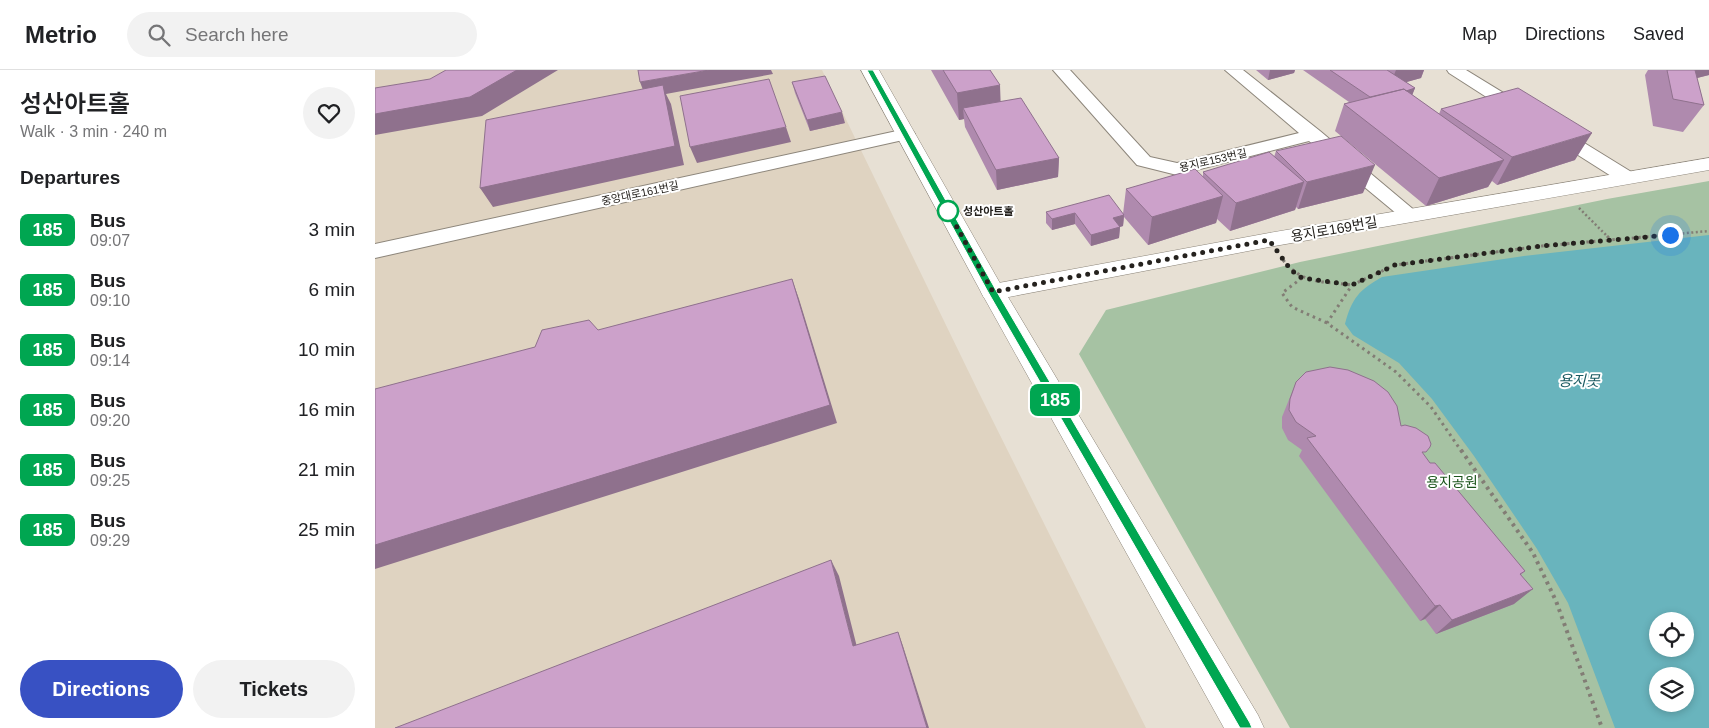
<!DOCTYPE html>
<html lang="en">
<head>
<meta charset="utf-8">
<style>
  body { margin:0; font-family:Arial,"Noto Sans KR",sans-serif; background:#f2f2f2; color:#202124; height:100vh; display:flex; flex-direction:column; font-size:19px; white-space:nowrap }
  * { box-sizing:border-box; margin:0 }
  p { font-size:16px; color:#757577 }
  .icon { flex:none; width:28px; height:28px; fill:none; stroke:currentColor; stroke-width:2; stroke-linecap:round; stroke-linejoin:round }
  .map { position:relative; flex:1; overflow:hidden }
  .panel { display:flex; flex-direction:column; background:#fff; width:375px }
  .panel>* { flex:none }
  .badge { padding:0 10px; border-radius:8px; font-size:18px; line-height:32px }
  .controls { position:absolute; left:1274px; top:542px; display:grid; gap:10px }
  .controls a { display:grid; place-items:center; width:45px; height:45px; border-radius:50%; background:#fff; box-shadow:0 2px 8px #0003; font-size:25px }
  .you { position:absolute; width:25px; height:25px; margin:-12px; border:4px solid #fff; border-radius:50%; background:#1a73e8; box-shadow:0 0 0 8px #1a73e833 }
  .map>.badge { position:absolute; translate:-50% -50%; box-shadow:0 0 0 2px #fff }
  h2 { padding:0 20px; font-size:19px; line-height:45px }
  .round { display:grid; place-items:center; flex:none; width:52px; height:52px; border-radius:26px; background:#f2f2f2 }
  .head { display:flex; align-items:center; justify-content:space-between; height:85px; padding:0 20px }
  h1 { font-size:24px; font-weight:600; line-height:38px }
  .cta { display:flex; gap:10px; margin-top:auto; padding:10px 20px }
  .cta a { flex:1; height:58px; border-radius:30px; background:#3851c3; color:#fff; font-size:20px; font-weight:600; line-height:58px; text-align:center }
  .cta a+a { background:#f2f2f2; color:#202124 }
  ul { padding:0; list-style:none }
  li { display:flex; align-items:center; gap:15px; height:60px; padding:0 20px }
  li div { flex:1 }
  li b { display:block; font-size:19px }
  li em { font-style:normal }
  li .badge { min-width:55px; font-weight:700; text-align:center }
  header { display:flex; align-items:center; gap:30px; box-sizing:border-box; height:70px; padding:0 25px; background:#fff; border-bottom:1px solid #e0e0e0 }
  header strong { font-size:24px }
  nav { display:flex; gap:28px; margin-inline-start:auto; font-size:18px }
  .search { width:350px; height:45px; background:#f2f2f2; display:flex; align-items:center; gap:12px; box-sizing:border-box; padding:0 18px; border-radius:28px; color:#757577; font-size:19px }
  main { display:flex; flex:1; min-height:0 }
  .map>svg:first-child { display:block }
  .built { fill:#dfd3c1 }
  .green { fill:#a6c2a3; fill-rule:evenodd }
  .water { fill:#69b4bd; fill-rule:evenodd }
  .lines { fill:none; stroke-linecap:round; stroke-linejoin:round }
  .minor-casing { stroke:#8d867b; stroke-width:2 }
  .tertiary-casing { stroke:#8d867b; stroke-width:1 }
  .secondary-casing { stroke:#8d867b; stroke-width:1 }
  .path-far2 { stroke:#827d75; stroke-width:2.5; stroke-dasharray:2 2.5; stroke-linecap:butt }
  .path-far1 { stroke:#827d75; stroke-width:3; stroke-dasharray:2.5 4; stroke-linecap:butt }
  .path { stroke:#827d75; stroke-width:4; stroke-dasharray:3 4.5; stroke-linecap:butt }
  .minor { fill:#fff; fill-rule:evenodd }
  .tertiary { fill:#fff; fill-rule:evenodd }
  .secondary { fill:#fff; fill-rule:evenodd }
  .wall { fill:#af8aae }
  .shaded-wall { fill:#8f718d }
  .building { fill:#cca1ca; stroke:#8f718d }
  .line { fill:#00a651; stroke:#fff }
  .walk { stroke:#25221e; stroke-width:5; stroke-dasharray:0 9 }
  .stop-dot { fill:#fff; stroke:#00a651; stroke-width:2.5 }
  .labels { text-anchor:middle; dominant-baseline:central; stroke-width:4; stroke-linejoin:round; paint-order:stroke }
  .far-street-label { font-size:11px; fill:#25221e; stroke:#fff }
  .far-stop-label { font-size:11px; font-weight:bold; fill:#25221e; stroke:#fff; text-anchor:start }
  .street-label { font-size:14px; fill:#25221e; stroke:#fff }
  .park-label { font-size:14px; fill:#1b541b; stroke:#fff }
  .water-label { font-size:15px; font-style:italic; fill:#1a5a61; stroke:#fff }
</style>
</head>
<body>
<header>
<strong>Metrio</strong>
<div class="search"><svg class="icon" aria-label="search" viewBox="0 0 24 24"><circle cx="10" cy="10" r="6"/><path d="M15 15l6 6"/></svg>Search here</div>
<nav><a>Map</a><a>Directions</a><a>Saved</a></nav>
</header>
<main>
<section class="panel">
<div class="head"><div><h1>성산아트홀</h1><p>Walk · 3 min · 240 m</p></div><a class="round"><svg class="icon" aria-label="heart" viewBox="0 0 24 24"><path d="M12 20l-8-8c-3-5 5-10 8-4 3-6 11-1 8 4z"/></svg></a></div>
<h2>Departures</h2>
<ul>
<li><span class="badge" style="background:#00a651;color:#fff">185</span><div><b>Bus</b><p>09:07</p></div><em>3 min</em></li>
<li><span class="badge" style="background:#00a651;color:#fff">185</span><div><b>Bus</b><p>09:10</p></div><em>6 min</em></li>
<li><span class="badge" style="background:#00a651;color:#fff">185</span><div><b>Bus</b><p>09:14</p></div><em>10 min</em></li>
<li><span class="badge" style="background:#00a651;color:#fff">185</span><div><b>Bus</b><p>09:20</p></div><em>16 min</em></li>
<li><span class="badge" style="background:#00a651;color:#fff">185</span><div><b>Bus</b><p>09:25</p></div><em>21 min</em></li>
<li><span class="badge" style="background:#00a651;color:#fff">185</span><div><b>Bus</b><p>09:29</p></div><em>25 min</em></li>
</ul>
<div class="cta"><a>Directions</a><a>Tickets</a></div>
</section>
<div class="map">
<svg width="1334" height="658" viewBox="0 0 1334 658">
  <rect width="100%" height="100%" fill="#e7e0d4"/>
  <path class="built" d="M0,0H447L604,323L771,658H0Z"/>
  <path class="green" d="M1334,111V658H915L704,284L731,240L925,192L1232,129ZM1282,551H1310V579H1282ZM1282,606H1310V634H1282Z"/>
  <path class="water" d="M1334,165V658H1240L1193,533L1162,479L1099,386L1057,329L1024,293L978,265L970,254C977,228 984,220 1007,207L1149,186ZM1282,551H1310V579H1282ZM1282,606H1310V634H1282Z"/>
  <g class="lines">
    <defs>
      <path id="minor" d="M678,0H695L775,87L802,93L924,63L850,0H868L945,61L1045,145L1042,149L1035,151L1028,149L934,71L802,105L762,95Z
        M1072,0H1091L1153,38L1156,42L1153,46H1141L1074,3Z
        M1179,57L1185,58L1258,103L1260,107L1258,111L1251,113L1244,111L1173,66L1170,62L1173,58Z
        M531,59L537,60L540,64L537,68L0,188V174Z"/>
      <path id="tertiary" d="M1334,88V100L894,177L618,230L609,228L606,222L609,216L618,214L894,163Z"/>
      <path id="secondary" d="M486,0H504L630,222L883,645L889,658H849L606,222Z"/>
    </defs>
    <use href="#minor" class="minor-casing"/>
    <use href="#tertiary" class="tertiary-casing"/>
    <use href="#secondary" class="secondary-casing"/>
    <path class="path-far2" d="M1204,138L1233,167
      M1267,167L1334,161"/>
    <path class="path-far1" d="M1232,166L1236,170
      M908,190C928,215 948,211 977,215
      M927,208L907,223L917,237L952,253
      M1087,382L1056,337L1021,302L952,253L977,215L1020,195L1167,176L1281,166"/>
    <path class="path" d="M1086,380L1158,483L1181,531L1227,658"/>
    <use href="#minor" class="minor"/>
    <use href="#tertiary" class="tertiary"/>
    <use href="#secondary" class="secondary"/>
  </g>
  <path class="wall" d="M556,0H615L625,32L684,88L683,107L622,120L590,57L589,49L584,50Z
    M881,0H920L919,3L893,10Z
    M928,0H1049L1046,8L1031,12L1040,18L1037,25L1064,44L1066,39L1200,90L1122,115L1117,111L1113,117L1051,136L960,61L969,34L974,32Z
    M1273,0H1334V5L1322,8L1329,35L1308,62L1278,56L1270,5Z
    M417,12L470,53L435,61L420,23Z
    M901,81L988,123L923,139L921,137L920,140L855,161L842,149L841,153L773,175L749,147L748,156L745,157L744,168L716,176L700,154L677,160L671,153V142L748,144L751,119L828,106V102L899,87Z
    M921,312L1026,356L1055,393L1150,501L1146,505L1139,534L1061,564L1050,549L1045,551L924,386L927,380L913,370L907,358V347Z"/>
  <path class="shaded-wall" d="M142,0H183L107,46L0,65V44Z
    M334,0H396L398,4L291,24L296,34L309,95L118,137L105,118L271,28L265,12Z
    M895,0H920L919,3L893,10Z
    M1021,0H1049L1046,8L1014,17Z
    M1308,0H1334V5L1298,14Z
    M625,15L626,42L588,38L589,49L584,50L582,23Z
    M1040,18L1034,33L999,30Z
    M467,42L470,53L435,61L432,50Z
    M411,57L416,72L322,93L315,77Z
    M1217,63L1200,90L1122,115L1137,87Z
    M684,88L683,107L622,120L621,100Z
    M1129,90L1113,117L1051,136L1064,108Z
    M1000,95L988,123L923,139L932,112Z
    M929,112L920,140L855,161L861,133Z
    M848,126L841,153L773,175L777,147Z
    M700,143V154L677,160V149Z
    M749,145L748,156L737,159L738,148Z
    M745,157L744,168L716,176V165Z
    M417,209L424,229L462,353L0,499V475Z
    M456,490L464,506L485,589L478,576Z
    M1158,519L1139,534L1061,564L1077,550Z
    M1065,535L1050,549L1045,551L1060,536Z
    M523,562L528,576L554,658H552Z"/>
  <path class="building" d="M71,0H142L95,27L0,44V18L55,9Z
    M263,0H334L265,12Z
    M568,0H615L625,15L582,23Z
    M955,0H1012L1040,18L1031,21L1029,19L995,27Z
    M1292,0H1320L1329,35L1298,29Z
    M450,6L467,42L432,50L417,12Z
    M394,9L411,57L315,77L305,26Z
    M288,15L300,76L105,118L111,50Z
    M1143,18L1217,63L1137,87L1066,39Z
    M1029,19L1129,90L1064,108L969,34Z
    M646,28L684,88L621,100L588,38Z
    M966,66L1000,95L932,112L901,81Z
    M894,82L929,112L861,133L828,102Z
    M820,99L848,126L777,147L751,119Z
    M734,125L749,145L738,148L745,157L716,165L700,143L677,149L671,142Z
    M417,209L455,335L0,475V319L160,277L167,260L214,250L223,260Z
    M955,297L973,300L999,311L1013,322L1022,336L1026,356L1030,355L1041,358L1053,366L1056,374L1055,377L1051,382H1047L1055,393H1060L1150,501L1145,504L1158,519L1077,550L1065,535L1060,536L932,368L941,366L921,352L914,340L915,329L921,312L931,302Z
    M456,490L478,576L523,562L552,658H20Z"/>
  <path class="line" d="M492,0H498L622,222L875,653L877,658H865L613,222Z"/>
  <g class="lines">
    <path class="walk" d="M573,141L618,222L894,170L916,200L927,208L977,215L1020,195L1167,176L1295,165"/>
  </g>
  <circle class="stop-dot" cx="573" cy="141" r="10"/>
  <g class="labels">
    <g class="far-street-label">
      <text transform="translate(838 90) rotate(-13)">용지로153번길</text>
      <text transform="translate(265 123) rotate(-12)">중앙대로161번길</text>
    </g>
    <g class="far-stop-label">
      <text x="588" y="141">성산아트홀</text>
    </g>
    <g class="street-label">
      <text transform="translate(959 159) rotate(-10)">용지로169번길</text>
    </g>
    <g class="park-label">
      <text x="1077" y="412">용지공원</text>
    </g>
    <g class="water-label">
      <text x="1204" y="310">용지못</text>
    </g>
  </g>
</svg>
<div class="controls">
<a><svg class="icon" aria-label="locate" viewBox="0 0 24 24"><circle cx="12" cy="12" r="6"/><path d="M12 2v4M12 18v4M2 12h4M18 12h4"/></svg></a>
<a><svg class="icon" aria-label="layers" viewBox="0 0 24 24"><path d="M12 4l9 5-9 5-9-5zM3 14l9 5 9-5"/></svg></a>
</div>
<div class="you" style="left:1295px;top:165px"></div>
<b class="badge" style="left:680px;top:330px;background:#00a651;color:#fff">185</b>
</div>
</main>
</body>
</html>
